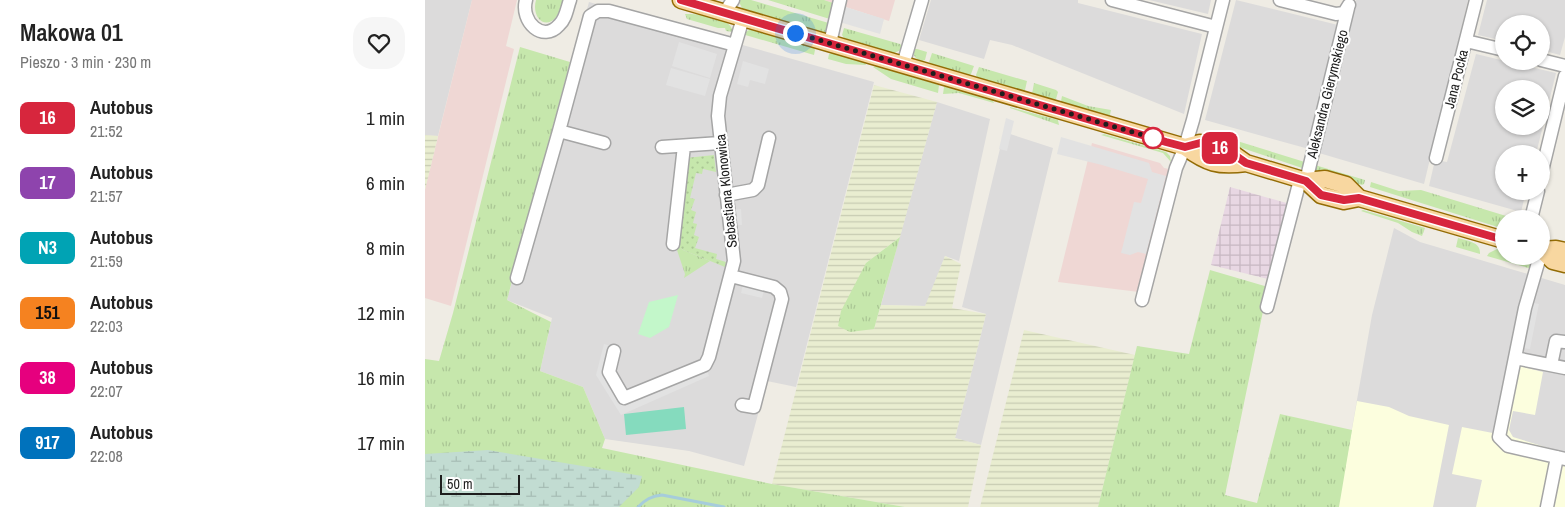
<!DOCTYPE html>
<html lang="pl">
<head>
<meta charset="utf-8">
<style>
  body { margin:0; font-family:"Archivo Narrow",sans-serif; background:#f6f6f6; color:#222; height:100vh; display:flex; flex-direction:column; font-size:19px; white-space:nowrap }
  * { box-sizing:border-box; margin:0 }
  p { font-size:16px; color:#767676 }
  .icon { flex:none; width:28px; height:28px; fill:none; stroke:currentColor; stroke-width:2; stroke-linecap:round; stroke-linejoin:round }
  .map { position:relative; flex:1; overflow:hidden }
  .side { display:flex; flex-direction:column; background:#fff; width:425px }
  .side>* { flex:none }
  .badge { padding:0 10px; border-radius:8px; font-size:18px; line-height:32px }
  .fabs { position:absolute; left:1070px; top:15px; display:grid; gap:10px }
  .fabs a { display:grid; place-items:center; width:55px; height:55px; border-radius:50%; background:#fff; box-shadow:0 1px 4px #0004; font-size:25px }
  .scale { position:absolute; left:15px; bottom:12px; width:80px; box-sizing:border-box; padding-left:5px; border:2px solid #1e1e1e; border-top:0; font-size:14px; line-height:18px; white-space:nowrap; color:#1e1e1e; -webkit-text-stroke:4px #fff; paint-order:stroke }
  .you { position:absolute; width:25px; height:25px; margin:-12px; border:4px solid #fff; border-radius:50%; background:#1a73e8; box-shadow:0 0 0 8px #1a73e833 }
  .map>.badge { position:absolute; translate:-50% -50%; box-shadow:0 0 0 2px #fff }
  .round { display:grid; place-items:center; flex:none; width:52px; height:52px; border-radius:20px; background:#f6f6f6 }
  .overview { display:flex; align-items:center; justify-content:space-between; height:85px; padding:0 20px }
  h1 { font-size:24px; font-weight:600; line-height:38px }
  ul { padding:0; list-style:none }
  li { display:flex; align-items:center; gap:15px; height:65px; padding:0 20px }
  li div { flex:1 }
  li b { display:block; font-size:19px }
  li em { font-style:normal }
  li .badge { min-width:55px; font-weight:700; text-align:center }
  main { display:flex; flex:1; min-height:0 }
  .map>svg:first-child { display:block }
  .residential { fill:#dcdbdb; fill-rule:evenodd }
  .commercial { fill:#efd7d4 }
  .industrial { fill:url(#industrial-grid) }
  .education { fill:#fcfede }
  .farmland { fill:url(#farmland-rules) }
  .grass { fill:url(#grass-tufts) }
  .wetland { fill:url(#wetland-marsh) }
  .park { fill:#c3f7ca }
  .garden { fill:url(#garden-dots) }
  .pitch { fill:#85dbbe }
  .parking { fill:#e2e2e2 }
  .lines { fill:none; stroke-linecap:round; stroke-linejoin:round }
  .stream { stroke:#a6ccdb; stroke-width:3 }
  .minor-casing { stroke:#a5a5a5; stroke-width:15 }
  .major-casing { stroke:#936c05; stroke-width:19 }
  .minor { stroke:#fff; stroke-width:12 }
  .major { stroke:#f8d7a0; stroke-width:16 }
  .line-casing { stroke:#fff; stroke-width:11 }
  .line { stroke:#d7263d; stroke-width:8 }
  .walk { stroke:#1e1e1e; stroke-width:5; stroke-dasharray:0 9 }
  .stop-dot { fill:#fff; stroke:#d7263d; stroke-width:2.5 }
  .labels { text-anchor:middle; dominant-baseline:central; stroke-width:4.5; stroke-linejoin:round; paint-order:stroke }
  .street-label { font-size:14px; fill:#1e1e1e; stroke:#fff }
</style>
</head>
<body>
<main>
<section class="side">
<div class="overview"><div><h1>Makowa 01</h1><p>Pieszo · 3 min · 230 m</p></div><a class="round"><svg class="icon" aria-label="heart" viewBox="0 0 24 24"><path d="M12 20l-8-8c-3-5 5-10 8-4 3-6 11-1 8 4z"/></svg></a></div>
<ul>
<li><span class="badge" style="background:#d7263d;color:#fff">16</span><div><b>Autobus</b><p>21:52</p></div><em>1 min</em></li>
<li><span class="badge" style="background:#8e44ad;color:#fff">17</span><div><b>Autobus</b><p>21:57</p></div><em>6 min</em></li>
<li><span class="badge" style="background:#00a3b4;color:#fff">N3</span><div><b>Autobus</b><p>21:59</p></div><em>8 min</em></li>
<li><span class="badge" style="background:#f58220;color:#111">151</span><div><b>Autobus</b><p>22:03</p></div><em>12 min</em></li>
<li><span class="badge" style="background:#e6007e;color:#fff">38</span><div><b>Autobus</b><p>22:07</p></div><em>16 min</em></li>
<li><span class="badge" style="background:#0072bc;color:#fff">917</span><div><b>Autobus</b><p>22:08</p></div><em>17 min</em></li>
</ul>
</section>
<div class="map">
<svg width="1140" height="507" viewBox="0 0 1140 507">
  <defs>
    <pattern id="industrial-grid" width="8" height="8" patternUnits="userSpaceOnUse" patternTransform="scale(1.25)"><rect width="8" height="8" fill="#e8d7e3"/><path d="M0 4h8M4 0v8" fill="none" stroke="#c7b8c2"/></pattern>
    <pattern id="farmland-rules" width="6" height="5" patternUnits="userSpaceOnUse" patternTransform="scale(1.25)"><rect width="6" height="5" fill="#e9edd0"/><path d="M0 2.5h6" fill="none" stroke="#c7cbb2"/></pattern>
    <pattern id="grass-tufts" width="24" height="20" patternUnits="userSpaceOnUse" patternTransform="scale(1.25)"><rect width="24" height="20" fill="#c6e7ac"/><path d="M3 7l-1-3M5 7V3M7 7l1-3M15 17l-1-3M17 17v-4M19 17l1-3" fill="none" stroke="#aac694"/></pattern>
    <pattern id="wetland-marsh" width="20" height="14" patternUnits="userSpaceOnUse" patternTransform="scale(1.25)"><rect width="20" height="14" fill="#c2dcd2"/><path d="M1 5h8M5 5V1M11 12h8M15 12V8" fill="none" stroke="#a6bcb4"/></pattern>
    <pattern id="garden-dots" width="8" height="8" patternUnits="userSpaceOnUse" patternTransform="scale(1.25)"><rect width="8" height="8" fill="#c6e7ac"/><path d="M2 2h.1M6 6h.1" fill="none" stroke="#aac694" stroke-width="1.8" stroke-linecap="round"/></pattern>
  </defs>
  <rect width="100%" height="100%" fill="#efece4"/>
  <path class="residential" d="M0,0H47L13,136L0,135Z
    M506,0H653V3L777,34L759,114L587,45L565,40L559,59L494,40Z
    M724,0H786L783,14Z
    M811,0L913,25L884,149L780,120Z
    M931,0H1043L999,184L894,153Z
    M1062,0H1140V37L1135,55L1116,50V24H1079V41L1053,35Z
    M164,2L449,82L371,387L342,381L319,466L264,451L180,439L158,387L115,371L127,318L82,300Z
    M1051,54L1131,73L1111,154H1079V191H1101L1096,212L1004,186L1010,160L1022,162ZM1079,89H1116V126H1079Z
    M512,102L565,119L534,261L520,256L501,306L456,305Z
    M579,132L628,148L556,445L530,438L561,314L537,307Z
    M969,228L995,242L1140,285V507H913L947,315Z"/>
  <path class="commercial" d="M47,0H92L81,46L89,49L26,306L0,298V189Z
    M399,0H470L464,21Z
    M667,143L735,163L739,168L744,169L714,292L633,282Z"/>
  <path class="industrial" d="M805,187L865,204L847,280L786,265Z"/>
  <path class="education" d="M1094,366L1118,372L1110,415L1088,411L1084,430L1088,437L1140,453V507H1051L1057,480L1027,474L1037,427L1078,435Z
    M932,401L964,407L984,416L1024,425L1008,507H913Z"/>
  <path class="farmland" d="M449,85L512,102L475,237L441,263L449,329L456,305L500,306L520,256L536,264L527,308L561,314L530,438L556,445L543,507H480L347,484Z
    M0,135L13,136L0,190Z
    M599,330L710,355L673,507H555Z"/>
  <path class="grass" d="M111,0H138C136,5 135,11 132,16C121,31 106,18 111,0Z
    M313,0H326L407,24L403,34L400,33L317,8Z
    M343,0H399L411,4L408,20Z
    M260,14C273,14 305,15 308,32L301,31L300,28H293L262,19Z
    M419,28L475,44L478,47L476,50L469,53L419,38L417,35Z
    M326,29L389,48L390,50L389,55L317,34Z
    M95,47L145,62L82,300L126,322L115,371L158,387L180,439L177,448L347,484L480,507H0V359L14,361L28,313Z
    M488,49H492L502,52L500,60L497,61C491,59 488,57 488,49Z
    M407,53L440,63L441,65L421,64L403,59L404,54Z
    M507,53L549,66L546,74L544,75L506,64L504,62Z
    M451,66L514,85L513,93L466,79L448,67Z
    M554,67L602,81L600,90L598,91L552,77L551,75Z
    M609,83L631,90L633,92L631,99L629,100L607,94Z
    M519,87H521L568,101L569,103L534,93L518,94Z
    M637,96L663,106L686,110L685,115L683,116L637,103L636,101Z
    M585,107L633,120L634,125L585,108Z
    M679,134L741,152L745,156L746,162L738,153L676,135Z
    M796,136L883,163L880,169L793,140L794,137Z
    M890,165L940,180L939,184L937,185L890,172L888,170Z
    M946,182L974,191L996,190L1091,219H1079V229L945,187Z
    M938,210L1000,228L997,236L987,232L973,223L936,211Z
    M475,237L449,329L425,332L413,326L416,311L441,263Z
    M1033,238C1043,241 1056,242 1055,254L1031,247Z
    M250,244L258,250L285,261L259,278L260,274Z
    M1072,249L1079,251V256C1089,256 1102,254 1108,264L1107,269L1062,256L1064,253Z
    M785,270L843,287L800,495L832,503L855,414L927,430L914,507H673L712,346L764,354Z"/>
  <path class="wetland" d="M63,450L217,476L214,487L194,507H0V454Z"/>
  <path class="park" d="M253,295L244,327L225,338L213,334L224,302Z"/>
  <path class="garden" d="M289,155L291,172L278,169L277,174L271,173L265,198L270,199L266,210L271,212L268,223L272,224L269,235L274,237L270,248L292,254L291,259L301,262L300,267L258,250L250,244L261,158Z"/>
  <path class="pitch" d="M259,407L261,429L201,435L199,414Z"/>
  <path class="parking" d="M414,5L459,19L455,34L411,21Z
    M254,42L292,54L285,78L247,66Z
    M318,61L344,69L340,84L325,80L323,87L312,84Z
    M246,68L285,79L280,96L241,85Z
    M581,118L589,121L582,151L574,149Z
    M636,137L724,163L727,172L741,176L721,254L713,252L705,255L696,253L709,202L716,203L723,179L677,165L632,154Z
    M316,209L317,225H309L308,210Z
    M318,284L339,290L337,298L316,293Z
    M1108,303L1114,304L1105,349L1098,348Z
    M179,344L193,348L190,372L199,388L209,394L280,365L284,376L196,415L171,375Z"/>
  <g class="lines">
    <path class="stream" d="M213,507C220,500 226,496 237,495L299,507"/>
    <defs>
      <path id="minor" d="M101,0C95,22 118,43 134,25C141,19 142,8 145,0
        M687,0L791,27
        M855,0L911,14L919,13L924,5
        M300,12L308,0
        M1041,41L1079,50
        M405,43L415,0
        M1116,60L1140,66
        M478,65L497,0
        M134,131L179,143
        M237,147L295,143
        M1011,158L1051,0
        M1116,175L1140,76
        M881,181L923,8
        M301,195L328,190L333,185L344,138
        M1106,219L1113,191
        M248,244L259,146
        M1115,256L1100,308L1074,437L1083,446L1140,459
        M306,276L349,287L355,292L357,299L329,407L317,405
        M92,278L134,131L165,16L173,11H184L310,45
        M717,300L751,168L760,147L768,120L798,0
        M842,307L875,180
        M189,351L184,372L199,398L280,365L284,357L309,261L293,116L295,96L318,18
        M1090,358L1140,368
        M1126,365L1131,341L1140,342
        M1122,507L1132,457"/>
      <path id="major" d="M256,0L760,147C782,163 793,167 821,163
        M760,147L775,143L804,151L821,163L881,181L896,195L919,201L934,198L1079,240
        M881,181L900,179L921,185L934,198
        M1116,250L1131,249L1140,251
        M1117,250L1128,261L1140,264"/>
    </defs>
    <use href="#minor" class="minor-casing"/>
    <use href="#major" class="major-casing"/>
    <use href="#minor" class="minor"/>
    <use href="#major" class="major"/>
  </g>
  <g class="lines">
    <defs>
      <path id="line" d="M256,0L741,142L760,147L775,143L804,151L821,163L881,181L896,195L919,200L934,198L1079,240"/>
    </defs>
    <use href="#line" class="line-casing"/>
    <use href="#line" class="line"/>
    <path class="walk" d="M370,33L728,138"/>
  </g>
  <circle class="stop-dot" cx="728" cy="138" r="10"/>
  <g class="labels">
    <g class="street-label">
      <text transform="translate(1031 79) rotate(-76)">Jana Pocka</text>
      <text transform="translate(902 94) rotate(-76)">Aleksandra Gierymskiego</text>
      <text transform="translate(301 191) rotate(-96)">Sebastiana Klonowica</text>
    </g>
  </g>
</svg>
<div class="fabs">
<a><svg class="icon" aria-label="locate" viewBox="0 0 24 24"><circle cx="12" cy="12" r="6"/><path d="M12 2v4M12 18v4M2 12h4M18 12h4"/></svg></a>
<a><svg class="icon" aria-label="layers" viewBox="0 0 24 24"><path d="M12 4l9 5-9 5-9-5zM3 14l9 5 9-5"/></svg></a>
<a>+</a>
<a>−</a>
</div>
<div class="scale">50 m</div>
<div class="you" style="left:370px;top:33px"></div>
<b class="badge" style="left:795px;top:148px;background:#d7263d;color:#fff">16</b>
</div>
</main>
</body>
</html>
